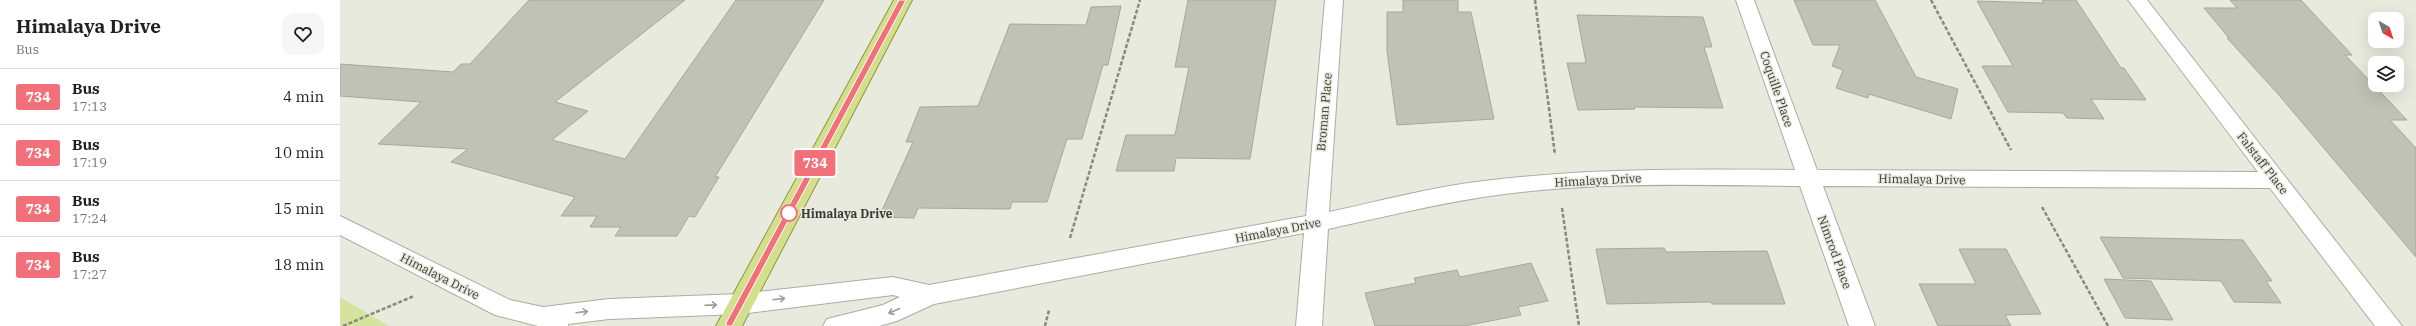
<!DOCTYPE html>
<html lang="en">
<head>
<meta charset="utf-8">
<style>
  body { margin:0; font-family:"IBM Plex Serif",serif; background:#f6f6f6; color:#202124; height:100vh; display:flex; flex-direction:column; font-size:15px; white-space:nowrap }
  * { box-sizing:border-box; margin:0 }
  p { font-size:13px; color:#757577 }
  .icon { flex:none; width:22px; height:22px; fill:none; stroke:currentColor; stroke-width:2; stroke-linecap:round; stroke-linejoin:round }
  .map { position:relative; flex:1; overflow:hidden }
  .sheet { display:flex; flex-direction:column; background:#fff; width:340px }
  .sheet>* { flex:none }
  .badge { padding:0 8px; border-radius:3px; font-size:14px; line-height:26px }
  .needle { width:26px; rotate:141deg }
  .fabs { position:absolute; left:2028px; top:12px; display:grid; gap:8px }
  .fabs a { display:grid; place-items:center; width:36px; height:36px; border-radius:8px; background:#fff; box-shadow:0 4px 16px #0002; font-size:20px }
  .map>.badge { position:absolute; translate:-50% -50%; box-shadow:0 0 0 2px #fff }
  .round { display:grid; place-items:center; flex:none; width:42px; height:42px; border-radius:12px; background:#f6f6f6 }
  .headline { display:flex; align-items:center; justify-content:space-between; height:68px; padding:0 16px }
  h1 { font-size:19px; font-weight:700; line-height:30px }
  ul { padding:0; list-style:none }
  li { display:flex; align-items:center; gap:12px; height:56px; padding:0 16px; border-top:1px solid #e0e0e0 }
  li div { flex:1 }
  li b { display:block; font-size:15px }
  li em { font-style:normal }
  li .badge { min-width:44px; font-weight:700; text-align:center }
  main { display:flex; flex:1; min-height:0 }
  .map>svg:first-child { display:block }
  .green { fill:#d6e39f }
  .building { fill:#bfc2b4; stroke:#a6a89c }
  .lines { fill:none; stroke-linecap:round; stroke-linejoin:round }
  .minor-casing { stroke:#aaada0; stroke-width:2 }
  .major-casing { stroke:#8c983d; stroke-width:2 }
  .path { stroke:#888a82; stroke-width:2.5; stroke-dasharray:4 2; stroke-linecap:butt }
  .minor { fill:#fff; fill-rule:evenodd }
  .major { fill:#d4df8d; fill-rule:evenodd }
  .oneway { stroke:#9c9c9a }
  .line { fill:#f17079; stroke:#fff }
  .stop-dot { fill:#fff; stroke:#f17079; stroke-width:2 }
  .labels { text-anchor:middle; dominant-baseline:central; stroke-width:3; stroke-linejoin:round; paint-order:stroke }
  .street-label { font-size:12px; fill:#393a35; stroke:#e7eadd }
  .stop-label { font-size:12px; font-weight:bold; fill:#393a35; stroke:#e7eadd; text-anchor:start }
</style>
</head>
<body>
<main>
<section class="sheet">
<div class="headline"><div><h1>Himalaya Drive</h1><p>Bus</p></div><a class="round"><svg class="icon" aria-label="heart" viewBox="0 0 24 24"><path d="M12 20l-8-8c-3-5 5-10 8-4 3-6 11-1 8 4z"/></svg></a></div>
<ul>
<li><span class="badge" style="background:#f17079;color:#fff">734</span><div><b>Bus</b><p>17:13</p></div><em>4 min</em></li>
<li><span class="badge" style="background:#f17079;color:#fff">734</span><div><b>Bus</b><p>17:19</p></div><em>10 min</em></li>
<li><span class="badge" style="background:#f17079;color:#fff">734</span><div><b>Bus</b><p>17:24</p></div><em>15 min</em></li>
<li><span class="badge" style="background:#f17079;color:#fff">734</span><div><b>Bus</b><p>17:27</p></div><em>18 min</em></li>
</ul>
</section>
<div class="map">
<svg width="2076" height="326" viewBox="0 0 2076 326">
  <rect width="100%" height="100%" fill="#e7eadd"/>
  <path class="green" d="M0,297L49,326H0Z"/>
  <path class="building" d="M189,0H345L215,102L248,111L212,140L285,159L396,0H484L375,177H379L355,217L349,216L337,236H275L281,227H250L257,216H221L235,197L111,162L128,149L38,144L81,102L0,96V64L113,72L121,64H130Z
    M848,0H936L910,159L836,158L834,171H776L786,135H835L849,67H835Z
    M1063,0H1118V12H1131L1154,119L1057,125L1047,51V12H1063Z
    M1454,0H1535L1576,77L1618,89L1611,119L1529,94L1528,98L1496,88L1503,70L1492,66L1500,45H1473Z
    M1702,0H1736L1781,68H1784L1806,100L1751,99L1764,119L1727,118L1723,113L1668,112L1642,66H1673L1637,1L1704,3Z
    M1890,0H1961L2012,55H2005L2067,120H2050L2076,148V257L1938,94L1887,38H1889L1864,8H1897Z
    M781,6L768,65H763L742,139H727L707,202H672L670,209L578,208L574,218L539,217L573,142H566L580,107L638,106L670,24L746,25L751,7Z
    M1237,15L1363,17L1372,47H1364L1383,108L1294,107L1295,109L1238,110L1227,63H1246Z
    M1760,237L1903,240L1932,281H1926L1941,303L1894,302L1881,281L1783,278Z
    M1324,248L1326,252L1427,251L1445,304H1372L1371,302L1267,304L1256,249Z
    M1619,249H1666L1701,314L1665,315L1671,326H1598L1579,284H1636Z
    M1191,263L1208,301L1178,307L1181,315L1124,326H1035L1025,293L1076,283L1074,278L1117,270L1120,277Z
    M1764,279L1811,281L1833,320L1785,318Z"/>
  <g class="lines">
    <defs>
      <path id="minor" d="M985,0H1003L989,212C1040,201 1092,187 1144,181C1247,168 1351,169 1455,170L1396,0H1414L1477,170L1918,172L1788,0H1807L2062,326H2035L1930,188L1483,186L1535,326H1509L1460,186C1355,185 1248,181 1143,197C1091,205 1039,218 988,229L982,326H956L964,233L594,304L557,321L539,326H483L487,319L543,305L560,297L553,295L400,314L269,319L228,324V326H198L155,315L0,235V216L170,300L203,307L269,299L400,294L553,277L589,285L966,216Z"/>
      <path id="major" d="M554,0H572L402,326H376Z"/>
    </defs>
    <use href="#minor" class="minor-casing"/>
    <use href="#major" class="major-casing"/>
    <path class="path" d="M1195,0L1215,155
      M1591,0L1671,150
      M1702,207L1768,326
      M1222,208L1239,326
      M730,238L800,0
      M3,326L74,296
      M705,326L709,310"/>
    <use href="#minor" class="minor"/>
    <use href="#major" class="major"/>
  </g>
  <defs><path id="oneway-shaft" d="M-6 0H5M1.5-3L5.5 0L1.5 3" fill="none" stroke-width="1.6" stroke-linecap="round" stroke-linejoin="round"/></defs>
  <g class="oneway">
    <use href="#oneway-shaft" transform="translate(439 299) rotate(-7)"/>
    <use href="#oneway-shaft" transform="translate(371 305) rotate(-2)"/>
    <use href="#oneway-shaft" transform="translate(554 311) rotate(156)"/>
    <use href="#oneway-shaft" transform="translate(242 312) rotate(-7)"/>
  </g>
  <path class="line" d="M559,0H566L392,326H386V323Z"/>
  <circle class="stop-dot" cx="449" cy="213" r="8"/>
  <g class="labels">
    <g class="street-label">
      <text transform="translate(1437 89) rotate(71)">Coquille Place</text>
      <text transform="translate(984 112) rotate(-85)">Broman Place</text>
      <text transform="translate(1923 163) rotate(52)">Falstaff Place</text>
      <text transform="translate(1582 179) rotate(1)">Himalaya Drive</text>
      <text transform="translate(1258 180) rotate(-3)">Himalaya Drive</text>
      <text transform="translate(938 230) rotate(-11)">Himalaya Drive</text>
      <text transform="translate(1495 252) rotate(70)">Nimrod Place</text>
      <text transform="translate(100 276) rotate(27)">Himalaya Drive</text>
    </g>
    <g class="stop-label">
      <text x="461" y="213">Himalaya Drive</text>
    </g>
  </g>
</svg>
<div class="fabs">
<a><svg class="needle" viewBox="-14 -14 28 28"><path d="M0-13l5 13h-10z" fill="#e53935"/><path d="M0 13l5-13h-10z" fill="#757577"/></svg></a>
<a><svg class="icon" aria-label="layers" viewBox="0 0 24 24"><path d="M12 4l9 5-9 5-9-5zM3 14l9 5 9-5"/></svg></a>
</div>
<b class="badge" style="left:475px;top:163px;background:#f17079;color:#fff">734</b>
</div>
</main>
</body>
</html>
